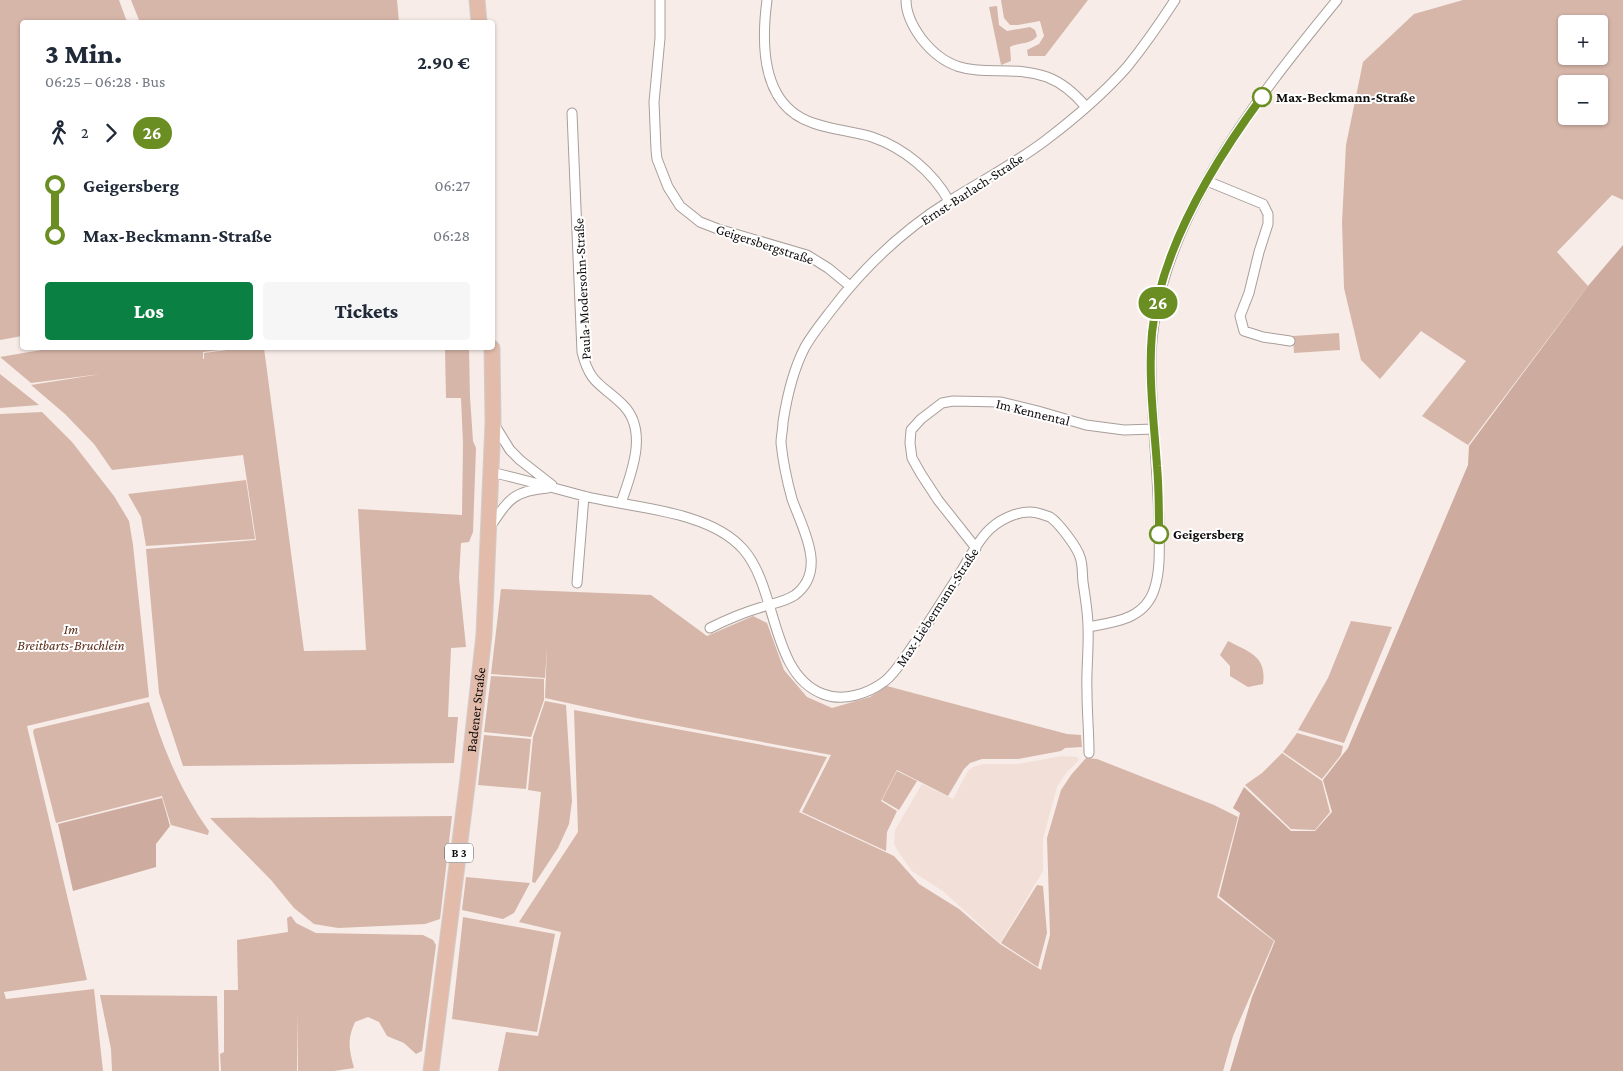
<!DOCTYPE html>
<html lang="de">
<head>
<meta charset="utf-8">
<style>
  body { margin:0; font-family:"Crimson Pro",serif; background:#f6f6f7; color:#1f2937; height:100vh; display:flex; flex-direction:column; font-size:19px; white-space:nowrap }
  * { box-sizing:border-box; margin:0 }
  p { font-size:16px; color:#747a83 }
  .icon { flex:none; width:28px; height:28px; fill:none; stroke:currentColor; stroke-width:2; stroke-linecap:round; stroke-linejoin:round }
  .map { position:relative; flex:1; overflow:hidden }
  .drawer { position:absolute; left:20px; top:20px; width:475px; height:330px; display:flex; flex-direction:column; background:#fff; border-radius:5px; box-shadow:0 1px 4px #0004 }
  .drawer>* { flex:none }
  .badge { padding:0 10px; border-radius:16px; font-size:18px; line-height:32px }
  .buttons { position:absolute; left:1558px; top:15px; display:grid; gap:10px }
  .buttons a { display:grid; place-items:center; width:50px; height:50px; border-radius:5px; background:#fff; box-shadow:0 1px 4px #0004; font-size:25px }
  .map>.badge { position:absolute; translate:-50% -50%; box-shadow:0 0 0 2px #fff }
  .legs { display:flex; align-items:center; gap:8px; height:55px; padding:0 25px; font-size:16px }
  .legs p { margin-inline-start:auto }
  .overview { display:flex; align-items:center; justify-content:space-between; height:85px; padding:0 25px }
  h1 { font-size:28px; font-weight:800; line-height:38px }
  .primary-button { display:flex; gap:10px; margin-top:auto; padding:10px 25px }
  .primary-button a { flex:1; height:58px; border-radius:5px; background:#0b8043; color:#fff; font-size:20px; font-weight:800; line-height:58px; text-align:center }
  .primary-button a+a { background:#f6f6f7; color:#1f2937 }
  ul { padding:0 25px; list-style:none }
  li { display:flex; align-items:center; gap:18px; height:50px; font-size:19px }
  li i { display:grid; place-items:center; width:8px; height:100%; margin:0 6px; background:currentColor }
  li i::after { content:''; width:12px; height:12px; margin:-6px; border:4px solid; border-radius:50%; background:#fff }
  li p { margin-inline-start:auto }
  li:first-child i { background:linear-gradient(#0000 50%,currentColor 0) }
  li:last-child i { background:linear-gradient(currentColor 50%,#0000 0) }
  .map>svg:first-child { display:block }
  .built { fill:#f2dfd8 }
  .green { fill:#d6b6a9; fill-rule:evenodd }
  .forest { fill:#cdab9e }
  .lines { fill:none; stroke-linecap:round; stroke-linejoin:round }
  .street-casing { stroke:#a89e9a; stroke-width:11 }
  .primary-casing { stroke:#cfcece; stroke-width:17 }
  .street { stroke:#fff; stroke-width:9 }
  .primary { stroke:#e3bbaa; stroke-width:15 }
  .line-1-casing { stroke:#fff; stroke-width:11 }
  .line-1 { stroke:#6b8e23; stroke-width:8 }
  .stop-1-dot { fill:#fff; stroke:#6b8e23; stroke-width:2.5 }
  .labels { text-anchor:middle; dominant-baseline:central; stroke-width:4; stroke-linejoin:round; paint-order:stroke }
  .shield { fill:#fff; stroke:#575554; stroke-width:1 }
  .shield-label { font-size:12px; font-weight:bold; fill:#0f0c0b }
  .stop-label { font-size:14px; font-weight:bold; fill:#0f0c0b; stroke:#fff; text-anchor:start }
  .street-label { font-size:14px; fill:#0f0c0b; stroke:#fff }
  .park-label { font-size:14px; font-style:italic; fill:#5b2d1a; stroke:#fff }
</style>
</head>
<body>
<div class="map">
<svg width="1623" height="1071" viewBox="0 0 1623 1071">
  <rect width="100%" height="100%" fill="#f7ece8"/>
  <path class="built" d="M1062,756L1077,757L1079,760L1066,773L1057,787L1043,839V871L1000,943L944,892L912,871L897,850L894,843L895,830L922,784L953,799L968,771L973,767L983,764H1018Z"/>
  <path class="green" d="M0,0H119L127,22L139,20L131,0H397L399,22H22V336L0,340Z
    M1001,0H1088L1045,56H1028L1027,50L1039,44L1044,36L1040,21L1018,25H1010L1004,18Z
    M1463,0H1623V200L1612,195L1557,252L1588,286L1468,445L1422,416L1466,361L1421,331L1380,379L1361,360L1344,288L1342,222L1346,145L1363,62L1414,14ZM1566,24H1599V56H1566ZM1566,84H1599V116H1566Z
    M997,6L999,25L1007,31L1030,27L1035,30L1037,36C1031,45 1019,42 1010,47L1011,61L1001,65L989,7Z
    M1339,333L1340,350L1294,353L1293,336Z
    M53,348H235L203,352V359H204V353L242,348H264L304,651L366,650L358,509L462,515L463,444L461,398H446L445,348H469L470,397L473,441L476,448L473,532L469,542L461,543L459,578L466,647L451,648L448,717H458L454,763L183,766L159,693L146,549L256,540L243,455L112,470L94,444L65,414L31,385L101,374L31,383L0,357Z
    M0,374L39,405L0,408Z
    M42,412L72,442L114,496L129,521L133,545L149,697L27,726L87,980L4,992L6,999L94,989L103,1071H0V414Z
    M246,480L255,539L146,546L141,517L128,494Z
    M501,589L651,595L707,636L753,616L767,623L784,670L807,697L832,708L870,697L887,686L1067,734L1081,735L1082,747L1065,748L1061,751L1018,759H982L970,763L964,769L948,796L897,770L881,801L897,811L887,832L886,851L802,812L831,755L636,718L545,698L547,647L545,678L491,674Z
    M1351,621L1392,627L1344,743L1298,730L1328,678Z
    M1228,641C1249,652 1267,656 1263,684L1248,687L1230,676V666L1220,655Z
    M491,676L544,679V700L531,737L484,732Z
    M545,701L566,705L572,801L569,824L558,848L535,883L532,882L541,792L528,790L533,737Z
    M149,702C164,751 180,790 209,831L208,835L171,825L162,796L56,823L33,732L34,729Z
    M574,710L827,757L799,812L894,856L919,884L959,909L1000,944L1041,970L1050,935L1047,838L1061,790L1071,775L1086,758L1097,759L1214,805L1238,817L1217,897L1274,941L1233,1036L1223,1071H498L506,1032L538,1036L561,932L519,922L578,832Z
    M1297,733L1343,746L1341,755L1322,779L1283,752Z
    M484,735L531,739L526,789L478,785Z
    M1282,753L1322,781L1330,812L1315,830L1291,829L1245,785L1262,773Z
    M897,771L917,781L899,810L882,800Z
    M452,816L440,919L425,924L338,928L314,924L294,908L271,880L210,818Z
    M466,877L530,883L514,913L503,919L462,910Z
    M1037,885L1043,886L1047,933L1038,967L1001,943Z
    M291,916L296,923L316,933L423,935L433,940L436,945L422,1051L416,1054L404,1043L387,1036L379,1022L368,1017L355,1022C347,1040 349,1049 354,1068L334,1071H298V1013L297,1071H221L220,1054L224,1052V990H238L237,940L288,932L287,918Z
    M463,917L555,934L537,1032L452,1019Z
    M100,995L217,996L219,1071H112L111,1049Z"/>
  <path class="forest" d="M1623,245V1071H1230L1252,997L1275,941L1219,896L1240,813L1233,808L1244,787L1291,831H1315L1332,812L1323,780L1348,748L1468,465L1469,446L1588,286Z
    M162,798L170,826L156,844V867L73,891L58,824Z"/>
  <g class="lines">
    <defs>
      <path id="street" d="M660,0V38L654,102L656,150L657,159L668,187L680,206L700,222L718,229L807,255L828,268L850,286
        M767,0C761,45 761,106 813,123C832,130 853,131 872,137C904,148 933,172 949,201
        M906,0C906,14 913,27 921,38C960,89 998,60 1047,77C1063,83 1076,95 1086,107
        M572,113L582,352C590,385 602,384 623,405C649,431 631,474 621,503
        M1207,181L1263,204L1268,214V224L1259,252L1249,293L1240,316L1244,331L1263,337L1290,341
        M494,424L510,450L520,460L552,485
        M491,472C522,479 553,488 584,496C631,508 709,510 743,549C778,588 770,674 823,694C843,702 868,694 885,681C895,673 902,661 910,650C928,624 945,597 962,570C970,557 978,540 990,529C1003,517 1024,508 1041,514C1044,515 1047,516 1050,517C1059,523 1077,547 1080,557C1083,565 1082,574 1083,582C1085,597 1088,612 1088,627C1089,649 1086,671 1087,692C1087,712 1089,732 1089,753
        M490,527C509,499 513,491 548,488
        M976,548L938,500L921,474L912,458L910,443L911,430L921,419L942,403L953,401L1001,402L1038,411L1086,425L1124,430L1154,429
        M577,583L584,496
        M1088,627C1116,622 1146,619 1155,587C1161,567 1159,543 1159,523C1158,472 1152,422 1151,371C1147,235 1255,100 1337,0
        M710,628C726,620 742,613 759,608C770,604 785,602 795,595C828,570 802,528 792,499C787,481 783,462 781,443C781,436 783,429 783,422C787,396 793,370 805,347C813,333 823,321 833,308C865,266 906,228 951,200C983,180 1016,163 1046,140C1075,118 1103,94 1127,67C1144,46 1160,23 1175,0"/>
      <g id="primary">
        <path d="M477,0L479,22"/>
        <path id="s1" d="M431,1071L468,778L484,635L493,422L492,348"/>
      </g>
    </defs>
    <use href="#street" class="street-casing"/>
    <use href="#primary" class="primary-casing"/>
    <use href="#street" class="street"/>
    <use href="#primary" class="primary"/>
  </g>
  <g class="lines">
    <defs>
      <path id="line-1" d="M1159,534C1159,511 1159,488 1157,466C1154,422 1148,377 1152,333C1160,251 1214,162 1262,97"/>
    </defs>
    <use href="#line-1" class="line-1-casing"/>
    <use href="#line-1" class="line-1"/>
  </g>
  <g class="stop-1-dot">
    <circle cx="1262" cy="97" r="9"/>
    <circle cx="1159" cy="534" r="9"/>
  </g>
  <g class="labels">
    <rect class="shield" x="445" y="843.5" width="28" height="19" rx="4"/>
    <g class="shield-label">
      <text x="459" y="853">B 3</text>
    </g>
    <g class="stop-label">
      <text x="1276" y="97">Max-Beckmann-Straße</text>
      <text x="1173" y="534">Geigersberg</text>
    </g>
    <g class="street-label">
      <text transform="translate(972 189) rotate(-33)">Ernst-Barlach-Straße</text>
      <text transform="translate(765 244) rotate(18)">Geigersbergstraße</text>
      <text transform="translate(582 289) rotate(-93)">Paula-Modersohn-Straße</text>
      <text transform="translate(1033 412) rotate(14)">Im Kennental</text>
      <text transform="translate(937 607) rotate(-57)">Max-Liebermann-Straße</text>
      <text stroke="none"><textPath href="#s1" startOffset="364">Badener Straße</textPath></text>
    </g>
    <g class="park-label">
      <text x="71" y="629">Im<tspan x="71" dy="16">Breitbarts-Bruchlein</tspan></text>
    </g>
  </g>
</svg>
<div class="buttons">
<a>+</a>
<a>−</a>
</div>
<b class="badge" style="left:1158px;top:303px;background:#6b8e23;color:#fff">26</b>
<section class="drawer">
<div class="overview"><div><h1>3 Min.</h1><p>06:25 – 06:28 · Bus</p></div><b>2.90 €</b></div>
<div class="legs"><svg class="icon" aria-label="walk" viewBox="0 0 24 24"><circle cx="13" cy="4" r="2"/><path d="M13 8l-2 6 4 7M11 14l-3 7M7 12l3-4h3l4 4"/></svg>2<svg class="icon" aria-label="forward" viewBox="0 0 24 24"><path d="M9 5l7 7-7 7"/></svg><b class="badge" style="background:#6b8e23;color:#fff">26</b></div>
<ul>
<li><i style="color:#6b8e23"></i><b>Geigersberg</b><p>06:27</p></li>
<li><i style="color:#6b8e23"></i><b>Max-Beckmann-Straße</b><p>06:28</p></li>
</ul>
<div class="primary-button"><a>Los</a><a>Tickets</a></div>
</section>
</div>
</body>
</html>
